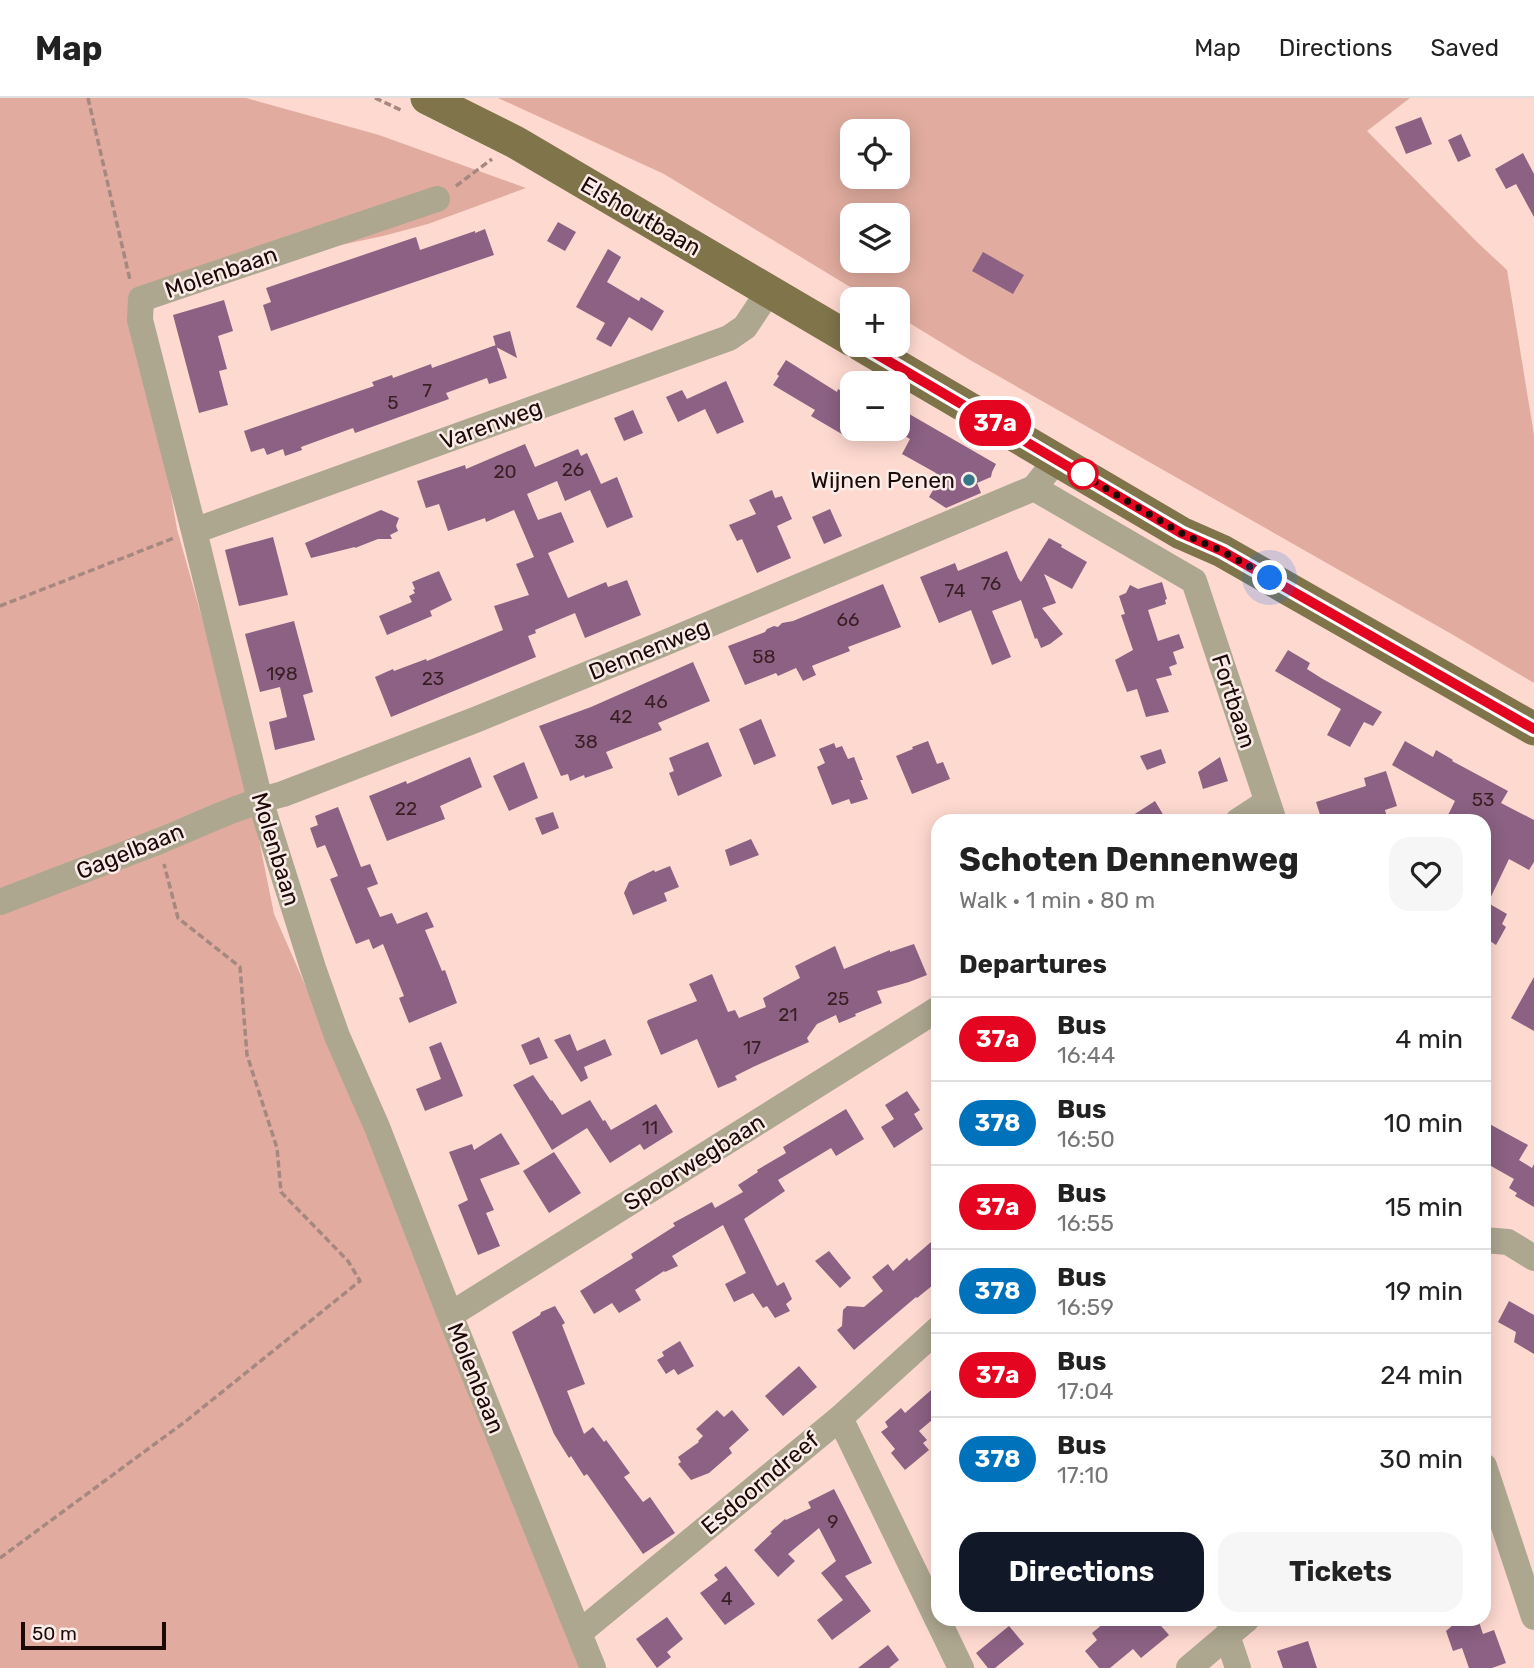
<!DOCTYPE html>
<html lang="en">
<head>
<meta charset="utf-8">
<style>
  body { margin:0; font-family:Rubik,sans-serif; background:#f6f6f6; color:#222; height:100vh; display:flex; flex-direction:column; font-size:26px; white-space:nowrap }
  * { box-sizing:border-box; margin:0 }
  p { font-size:23px; color:#767676 }
  .icon { flex:none; width:38px; height:38px; fill:none; stroke:currentColor; stroke-width:2; stroke-linecap:round; stroke-linejoin:round }
  .map { position:relative; flex:1; overflow:hidden }
  .drawer { position:absolute; left:931px; top:716px; width:560px; height:812px; display:flex; flex-direction:column; background:#fff; border-radius:21px; box-shadow:0 4px 18px #0003 }
  .drawer>* { flex:none }
  .badge { padding:0 14px; border-radius:23px; font-size:24px; line-height:46px }
  .fabs { position:absolute; left:840px; top:21px; display:grid; gap:14px }
  .fabs a { display:grid; place-items:center; width:70px; height:70px; border-radius:14px; background:#fff; box-shadow:0 4px 18px #0003; font-size:35px }
  .scale { position:absolute; left:21px; bottom:18px; width:145px; box-sizing:border-box; padding-left:7px; border:4px solid #1d0905; border-top:0; font-size:19px; line-height:24px; white-space:nowrap; color:#1d0905; -webkit-text-stroke:5px #f9ece9; paint-order:stroke }
  .you { position:absolute; width:35px; height:35px; margin:-18px; border:5px solid #fff; border-radius:50%; background:#1a73e8; box-shadow:0 0 0 10px #1a73e833 }
  .map>.badge { position:absolute; translate:-50% -50%; box-shadow:0 0 0 4px #fff }
  h2 { padding:0 28px; font-size:26px; line-height:63px }
  .round { display:grid; place-items:center; flex:none; width:74px; height:74px; border-radius:21px; background:#f6f6f6 }
  .head { display:flex; align-items:center; justify-content:space-between; height:119px; padding:0 28px }
  h1 { font-size:33px; font-weight:700; line-height:52px }
  .button { display:flex; gap:14px; margin-top:auto; padding:14px 28px }
  .button a { flex:1; height:80px; border-radius:21px; background:#111827; color:#fff; font-size:28px; font-weight:700; line-height:80px; text-align:center }
  .button a+a { background:#f6f6f6; color:#222 }
  ul { padding:0; list-style:none }
  li { display:flex; align-items:center; gap:21px; height:84px; padding:0 28px; border-top:2px solid #e0e0e0 }
  li div { flex:1 }
  li b { display:block; font-size:26px }
  li em { font-style:normal }
  li .badge { min-width:77px; font-weight:700; text-align:center }
  header { display:flex; align-items:center; gap:42px; box-sizing:border-box; height:98px; padding:0 35px; background:#fff; border-bottom:2px solid #e0e0e0 }
  header strong { font-size:33px }
  nav { display:flex; gap:38px; margin-inline-start:auto; font-size:24px }
  .map>svg:first-child { display:block }
  .green { fill:#e1ac9f; fill-rule:evenodd }
  .building { fill:#8c6183 }
  .lines { fill:none; stroke-linecap:round; stroke-linejoin:round }
  .path { stroke:#a68881; stroke-width:3.5; stroke-dasharray:7 3.5; stroke-linecap:butt }
  .minor { stroke:#ada790; stroke-width:26 }
  .major { stroke:#80744a; stroke-width:33 }
  .line-casing { stroke:#fff; stroke-width:16 }
  .line { stroke:#e40521; stroke-width:10 }
  .walk { stroke:#1d0905; stroke-width:7; stroke-dasharray:0 12.6 }
  .stop-dot { fill:#fff; stroke:#e40521; stroke-width:3.5 }
  .poi-dot { fill:#337887; stroke:#f9ece9; stroke-width:2.5 }
  .labels { text-anchor:middle; dominant-baseline:central; stroke-width:5; stroke-linejoin:round; paint-order:stroke }
  .number-label { font-size:19px; fill:#391f24 }
  .street-label { font-size:23px; fill:#1d0905; stroke:#f9ece9 }
  .poi-label { font-size:23px; fill:#1d0905; stroke:#f9ece9; text-anchor:end }
</style>
</head>
<body>
<header>
<strong>Map</strong>
<nav><a>Map</a><a>Directions</a><a>Saved</a></nav>
</header>
<div class="map">
<svg width="1534" height="1570" viewBox="0 0 1534 1570">
  <rect width="100%" height="100%" fill="#fed9d0"/>
  <path class="green" d="M0,0H246L379,37L526,90L428,126L383,138L135,191L177,431L246,677L274,816L335,955L593,1570H0Z
    M498,0H1410L1367,33L1478,145L1507,172L1534,337V585L1455,538L970,262L898,218V201H870L664,76ZM852,33H898V79H852ZM852,117H898V163H852Z"/>
  <path class="building" d="M1421,19L1432,46L1406,56L1395,29Z
    M1461,36L1471,58L1458,64L1448,42Z
    M1523,55L1534,76V119L1516,86L1506,91L1495,71Z
    M558,124L576,134L565,153L547,143Z
    M485,131L494,157L271,233L263,207L271,204L266,190L416,139L420,152L475,133V135Z
    M608,151L621,159L607,184L639,203L641,199L664,213L652,233L629,219L611,249L596,241L605,225L576,209Z
    M983,154L1024,177L1013,196L972,173Z
    M224,202L233,233L218,238L227,271L219,273L228,307L199,315L173,217Z
    M510,233L517,260L496,249L493,238Z
    M496,247L507,280L489,286L487,280L446,295L449,301L355,335L353,330L301,349L302,352L285,358L283,351L267,357L264,350L251,354L244,333L374,288L372,284L392,277L393,280L431,266L432,270Z
    M786,262L837,294L838,291L852,299V342L811,318L815,312L773,287L779,278L777,276Z
    M726,283L744,324L717,336L705,311L678,324L666,299L682,292L687,301Z
    M633,312L643,335L624,343L614,320Z
    M904,313L996,366L992,374L991,379L977,385L981,395L946,410L929,399L936,387L931,384L936,375L902,356L910,341L894,332L898,331V325Z
    M525,346L535,369L578,351L581,358L587,355L601,386L617,379L633,419L607,430L590,392L565,403L557,383L527,396L538,422L561,414L574,444L548,455L568,500L606,484L608,489L627,482L641,517L585,540L575,515L535,532L536,535L528,538L536,559L391,619L375,579L393,571L394,573L426,561L427,563L503,532L494,508L529,497L516,466L534,459L514,412L486,424L485,420L448,433L439,406L426,410L417,383L465,367L466,371Z
    M772,392L775,400L782,398L792,421L777,428L791,460L757,475L742,441L737,443L729,427L756,416L749,402Z
    M830,411L842,438L824,446L812,419Z
    M381,412L399,420L396,428L398,433L390,437L392,441H378L355,450V449L311,460L305,445Z
    M273,439L288,497L239,508L225,452Z
    M1049,440L1062,447L1061,449L1087,464L1072,491L1044,476L1056,505L1042,510L1063,536L1050,546L1041,550L1037,540L1035,541L1021,502L992,513L1011,559L992,567L971,512L939,525L920,479L955,465L958,473L1007,453L1018,480L1021,484Z
    M439,473L452,502L430,513L432,518L387,537L379,518L412,504L409,498L415,495L413,492L415,491L412,484Z
    M1162,484L1167,501L1165,502L1166,506L1148,512L1158,543L1179,536L1184,550L1173,554L1177,566L1169,569L1172,577L1156,581L1169,614L1146,619L1137,591L1127,594L1115,562L1133,552L1121,517L1125,516L1119,498L1126,495L1130,487L1138,491Z
    M883,486L901,529L848,549L850,553L814,567L812,568L816,577L803,583L796,570L778,578L776,575L745,587L728,548L765,534L767,531L774,528L778,529L782,525L793,523Z
    M294,523L313,594L303,597L315,642L275,652L269,624L287,619L280,589L260,594L245,536Z
    M1288,552L1310,565L1307,571L1321,580L1382,614L1373,628L1364,624L1350,649L1327,637L1341,611L1275,573Z
    M693,564L710,603L658,625L662,632L606,654L613,670L585,680L584,677L570,683L568,676L561,678L539,628L591,609Z
    M761,621L776,658L754,667L739,631Z
    M928,643L937,666L943,664L950,681L912,696L896,658L913,651L912,649Z
    M1405,643L1433,659L1436,652L1453,662L1452,663L1508,693L1501,705L1534,722V764L1529,772L1509,761L1488,805L1507,816L1502,826L1506,829L1496,847L1484,839V723H1460L1448,717L1455,703L1392,667Z
    M708,644L722,678L678,698L669,675L674,673L669,660Z
    M834,645L836,650L842,648L848,661L854,659L863,682H860L868,701L851,706L849,701L832,707L817,669L825,665L819,651Z
    M1161,651L1166,665L1147,672L1140,658Z
    M470,659L482,689L440,708L445,721L387,743L369,698L406,683L407,686Z
    M1220,659L1228,683L1203,691L1198,674Z
    M524,664L538,700L509,713L493,678Z
    M1386,673L1397,708L1385,712L1388,723H1322L1316,704L1366,688L1364,680Z
    M1155,703L1167,723H1124Z
    M338,709L361,769L370,766L378,786L367,790L380,819L392,815L397,826L427,814L434,829L425,832L442,873L445,872L457,905L409,925L399,900L404,898L383,846L373,851L369,841L356,846L330,781L338,778L325,747L317,750L310,730L318,727L315,718Z
    M553,714L559,730L542,737L535,720Z
    M751,741L759,757L730,768L725,752Z
    M670,768L679,789L664,795L667,803L633,817L624,795L629,784L654,772L655,774Z
    M914,846L927,877L909,884L877,893L882,905L855,916L856,918L839,925L836,917L817,926L807,940L809,944L753,969L735,978L737,982L718,990L697,941L661,957L647,924L648,922L697,903L689,886L712,876L728,914L735,912L739,920L766,909L763,900L800,880L795,868L835,848L844,871L890,852V854Z
    M1534,879V933L1511,920Z
    M570,936L577,953L605,941L612,957L584,969L588,980L581,984L554,942Z
    M539,939L548,960L530,967L521,947Z
    M441,944L463,998L425,1013L416,991L441,981L429,949Z
    M533,977L551,1003L552,1002L562,1017L590,1002L603,1023L605,1022L611,1032L656,1006L673,1034L644,1052L640,1046L610,1065L587,1030L552,1052L513,987Z
    M907,993L920,1012L914,1016L923,1031L894,1050L881,1029L894,1021L885,1007Z
    M846,1011L864,1041L836,1058L831,1050L778,1082L785,1093L744,1121L777,1188L784,1184L792,1201L786,1206L790,1213L775,1220L767,1208L763,1210L753,1195L734,1204L725,1186L746,1175L723,1127L672,1158L678,1168L665,1174L664,1173L635,1192L641,1202L619,1215L612,1205L594,1216L580,1193L633,1160L631,1156L675,1128L673,1125L712,1104L715,1110L743,1094L738,1087L758,1074L757,1072L786,1055L783,1049Z
    M1484,1023L1528,1047L1519,1062L1532,1070L1534,1066V1109L1515,1098L1517,1095L1509,1090L1514,1081L1484,1064Z
    M501,1035L520,1066L480,1081L494,1112L486,1115L500,1148L478,1157L458,1107L468,1102L449,1054L472,1046L474,1052Z
    M554,1054L581,1095L549,1115L523,1073Z
    M938,1138V1183L917,1200L916,1199L854,1252L837,1232L842,1228L843,1212L847,1208L864,1209L883,1193L872,1179L888,1166L893,1173L907,1160L909,1163Z
    M829,1153L851,1180L840,1190L815,1163Z
    M1509,1203L1534,1217V1256L1514,1244L1516,1234L1498,1224Z
    M555,1208L565,1225L562,1227L585,1286L567,1293L584,1336L593,1329L604,1344L606,1342L630,1375L624,1379L643,1404L650,1399L675,1435L643,1456L587,1376L584,1378L571,1358L569,1360L554,1336L512,1234L540,1217L541,1214Z
    M680,1243L694,1268L678,1277L674,1271L666,1276L657,1262L664,1258L662,1254Z
    M799,1268L817,1289L783,1318L765,1298Z
    M938,1286V1317L919,1333L927,1342L923,1345L929,1352L905,1372L891,1355L895,1351L881,1334L888,1329L885,1324L901,1310L905,1315Z
    M717,1312L724,1319L732,1312L749,1332L729,1350L732,1355L709,1375L691,1382L678,1366L681,1364L678,1359L699,1344L698,1343L703,1338L696,1331Z
    M834,1391L872,1465L845,1478L871,1513L832,1542L817,1522L843,1502L821,1475L836,1463L819,1430L788,1456L795,1463L778,1479L754,1452L772,1435L770,1434L785,1421L786,1422L811,1410L808,1404Z
    M726,1468L755,1506L725,1527L700,1495L718,1482L714,1477Z
    M667,1519L683,1541L667,1554L671,1559L657,1570L636,1541Z
    M1109,1521H1155L1169,1537L1141,1560L1133,1551L1110,1570H1099L1085,1553L1097,1542L1092,1535Z
    M1460,1521H1478L1483,1536L1494,1532L1506,1565L1492,1570H1469L1462,1550L1453,1553L1446,1533Z
    M1009,1528L1024,1546L995,1570H988L976,1555Z
    M1308,1543L1317,1570H1283L1277,1553Z
    M888,1547L899,1562L889,1570H858Z"/>
  <g class="lines">
    <path class="path" d="M88,0L130,182
      M375,0L403,13
      M456,88L492,61
      M0,508L174,440
      M0,1460L186,1323L360,1183L348,1163L281,1094L277,1050L247,957L240,869L178,820L164,766"/>
    <path class="minor" d="M437,101L141,201L140,222L194,433L260,702L313,870L337,938L377,1029L450,1217L593,1570
      M1034,390L1194,483L1274,723
      M194,433L729,240L745,229L769,193
      M1238,723L1267,704
      M0,804C52,784 105,764 157,744C199,727 239,707 283,696L475,622L662,546L1034,390L1057,361
      M1484,1142L1508,1144L1534,1160
      M450,1217L938,911
      M840,1320L961,1570
      M1484,1368L1534,1519
      M579,1535L840,1320L938,1231
      M1227,1537L1238,1570
      M1189,1570L1247,1521"/>
    <path class="major" d="M427,0L515,44L852,242
      M861,247L1181,435L1222,453L1534,631"/>
  </g>
  <g class="lines">
    <defs>
      <path id="line" d="M861,247L1181,435L1222,453L1534,631"/>
    </defs>
    <use href="#line" class="line-casing"/>
    <use href="#line" class="line"/>
    <path class="walk" d="M1083,376L1078,374L1181,435L1222,453L1270,480"/>
  </g>
  <circle class="stop-dot" cx="1083" cy="376" r="14"/>
  <circle class="poi-dot" cx="969" cy="382" r="7"/>
  <g class="labels">
    <g class="number-label">
      <text x="427" y="292">7</text>
      <text x="393" y="304">5</text>
      <text x="573" y="371">26</text>
      <text x="505" y="373">20</text>
      <text x="991" y="485">76</text>
      <text x="955" y="492">74</text>
      <text x="848" y="521">66</text>
      <text x="764" y="558">58</text>
      <text x="282" y="575">198</text>
      <text x="433" y="580">23</text>
      <text x="656" y="603">46</text>
      <text x="621" y="618">42</text>
      <text x="586" y="643">38</text>
      <text x="1483" y="701">53</text>
      <text x="406" y="710">22</text>
      <text x="838" y="900">25</text>
      <text x="788" y="916">21</text>
      <text x="752" y="949">17</text>
      <text x="650" y="1029">11</text>
      <text x="833" y="1423">9</text>
      <text x="727" y="1500">4</text>
    </g>
    <g class="street-label">
      <text transform="translate(641 118) rotate(30)">Elshoutbaan</text>
      <text transform="translate(221 174) rotate(-19)">Molenbaan</text>
      <text transform="translate(491 326) rotate(-20)">Varenweg</text>
      <text transform="translate(649 551) rotate(-22)">Dennenweg</text>
      <text transform="translate(1234 603) rotate(72)">Fortbaan</text>
      <text transform="translate(276 751) rotate(73)">Molenbaan</text>
      <text transform="translate(130 753) rotate(-22)">Gagelbaan</text>
      <text transform="translate(694 1064) rotate(-32)">Spoorwegbaan</text>
      <text transform="translate(476 1280) rotate(68)">Molenbaan</text>
      <text transform="translate(760 1385) rotate(-40)">Esdoorndreef</text>
    </g>
    <g class="poi-label">
      <text x="955" y="382">Wijnen Penen</text>
    </g>
  </g>
</svg>
<div class="fabs">
<a><svg class="icon" aria-label="locate" viewBox="0 0 24 24"><circle cx="12" cy="12" r="6"/><path d="M12 2v4M12 18v4M2 12h4M18 12h4"/></svg></a>
<a><svg class="icon" aria-label="layers" viewBox="0 0 24 24"><path d="M12 4l9 5-9 5-9-5zM3 14l9 5 9-5"/></svg></a>
<a>+</a>
<a>−</a>
</div>
<div class="scale">50 m</div>
<div class="you" style="left:1270px;top:480px"></div>
<b class="badge" style="left:995px;top:325px;background:#e40521;color:#fff">37a</b>
<section class="drawer">
<div class="head"><div><h1>Schoten Dennenweg</h1><p>Walk · 1 min · 80 m</p></div><a class="round"><svg class="icon" aria-label="heart" viewBox="0 0 24 24"><path d="M12 20l-8-8c-3-5 5-10 8-4 3-6 11-1 8 4z"/></svg></a></div>
<h2>Departures</h2>
<ul>
<li><span class="badge" style="background:#e40521;color:#fff">37a</span><div><b>Bus</b><p>16:44</p></div><em>4 min</em></li>
<li><span class="badge" style="background:#0072bc;color:#fff">378</span><div><b>Bus</b><p>16:50</p></div><em>10 min</em></li>
<li><span class="badge" style="background:#e40521;color:#fff">37a</span><div><b>Bus</b><p>16:55</p></div><em>15 min</em></li>
<li><span class="badge" style="background:#0072bc;color:#fff">378</span><div><b>Bus</b><p>16:59</p></div><em>19 min</em></li>
<li><span class="badge" style="background:#e40521;color:#fff">37a</span><div><b>Bus</b><p>17:04</p></div><em>24 min</em></li>
<li><span class="badge" style="background:#0072bc;color:#fff">378</span><div><b>Bus</b><p>17:10</p></div><em>30 min</em></li>
</ul>
<div class="button"><a>Directions</a><a>Tickets</a></div>
</section>
</div>
</body>
</html>
